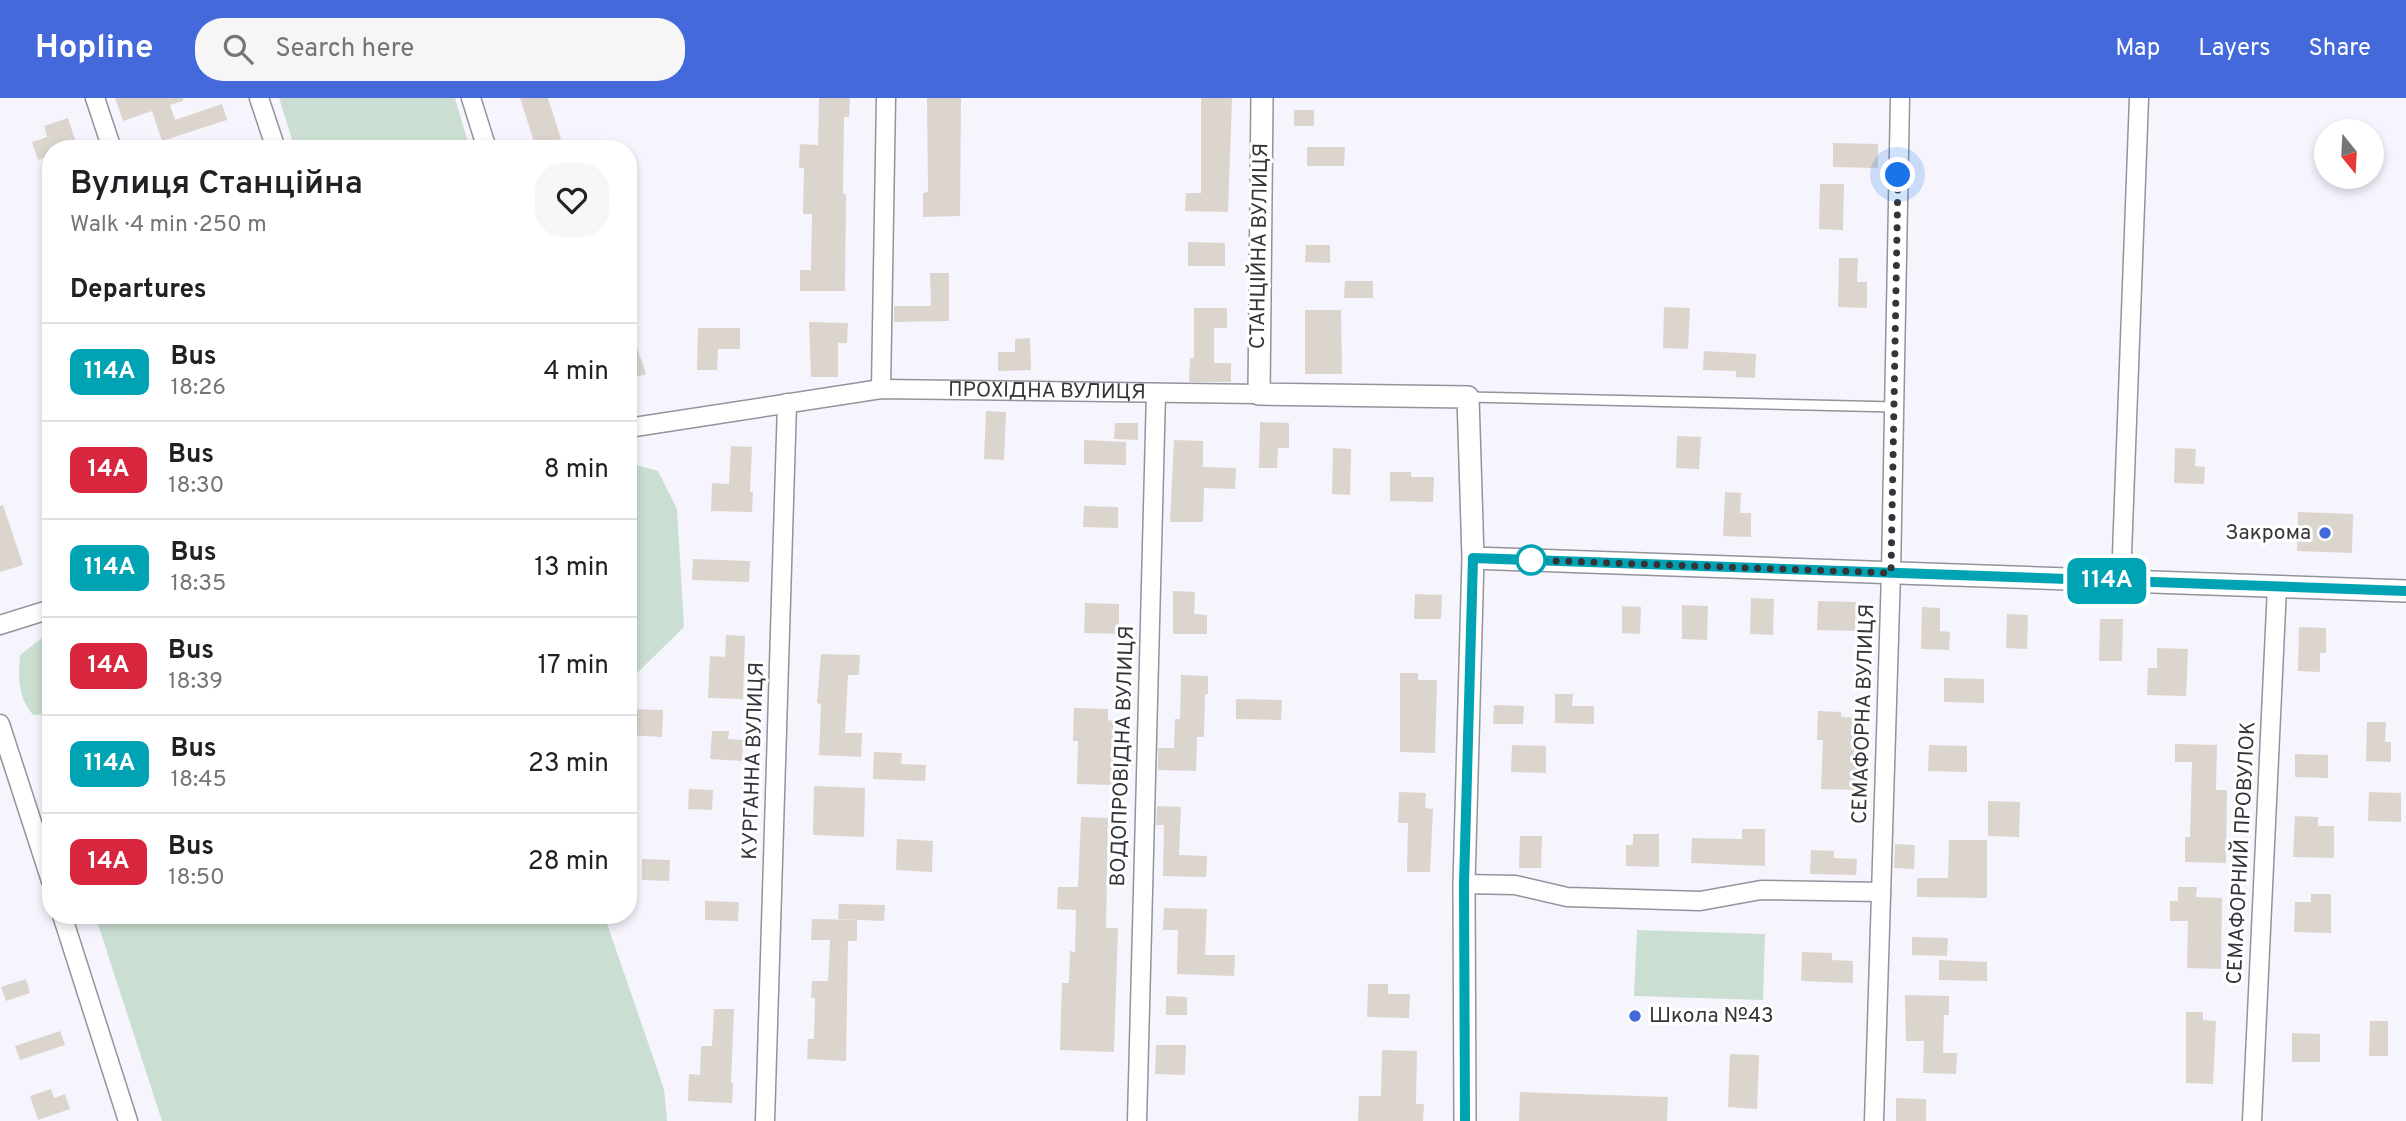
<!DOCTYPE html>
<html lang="en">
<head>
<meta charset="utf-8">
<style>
  body { margin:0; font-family:Overpass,sans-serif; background:#f6f6f6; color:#202124; height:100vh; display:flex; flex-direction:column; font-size:26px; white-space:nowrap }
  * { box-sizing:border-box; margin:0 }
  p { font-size:23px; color:#757577 }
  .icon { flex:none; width:38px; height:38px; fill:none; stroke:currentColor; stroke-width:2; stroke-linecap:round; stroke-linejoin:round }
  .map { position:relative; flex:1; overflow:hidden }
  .drawer { position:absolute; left:42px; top:42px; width:595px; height:784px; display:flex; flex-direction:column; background:#fff; border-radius:28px; box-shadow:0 4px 10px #0003 }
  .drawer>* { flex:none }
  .badge { padding:0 14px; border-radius:10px; font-size:24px; line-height:46px }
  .needle { width:46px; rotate:162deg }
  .buttons { position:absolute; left:2314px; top:21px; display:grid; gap:14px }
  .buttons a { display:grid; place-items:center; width:70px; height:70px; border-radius:50%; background:#fff; box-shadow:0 4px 10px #0003; font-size:35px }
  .you { position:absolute; width:35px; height:35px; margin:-18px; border:5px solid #fff; border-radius:50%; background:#1a73e8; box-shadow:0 0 0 10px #1a73e833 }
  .map>.badge { position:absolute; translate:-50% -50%; box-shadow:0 0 0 4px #fff }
  h2 { padding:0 28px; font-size:26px; line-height:63px }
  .round { display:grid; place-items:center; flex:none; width:74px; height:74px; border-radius:28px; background:#f6f6f6 }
  .summary { display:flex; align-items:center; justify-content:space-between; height:119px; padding:0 28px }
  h1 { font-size:33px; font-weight:600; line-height:52px }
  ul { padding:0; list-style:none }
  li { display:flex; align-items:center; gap:21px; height:98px; padding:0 28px; border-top:2px solid #e0e0e0 }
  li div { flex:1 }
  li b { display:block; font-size:26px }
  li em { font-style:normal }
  li .badge { min-width:77px; font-weight:700; text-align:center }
  header { display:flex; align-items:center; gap:42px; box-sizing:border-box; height:98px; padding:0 35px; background:#4469db; color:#fff }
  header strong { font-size:33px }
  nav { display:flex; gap:38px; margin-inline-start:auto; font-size:24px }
  .search { width:490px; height:63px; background:#f6f6f6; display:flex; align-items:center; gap:18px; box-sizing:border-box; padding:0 24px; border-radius:28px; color:#757577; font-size:26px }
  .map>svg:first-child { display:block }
  .green { fill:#cadfd1 }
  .building { fill:#dcd5cd }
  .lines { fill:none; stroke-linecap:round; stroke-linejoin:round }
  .service-casing { stroke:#93939c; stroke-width:12 }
  .minor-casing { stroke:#93939c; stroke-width:21 }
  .tertiary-casing { stroke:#93939c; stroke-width:24 }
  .service { stroke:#fff; stroke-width:9 }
  .minor { stroke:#fff; stroke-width:18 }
  .tertiary { stroke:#fff; stroke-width:21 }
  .line-casing { stroke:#fff; stroke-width:16 }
  .line { stroke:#00a3b4; stroke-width:10 }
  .walk { stroke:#353539; stroke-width:7; stroke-dasharray:0 12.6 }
  .poi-dot { fill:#4469db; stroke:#fff; stroke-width:2.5 }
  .stop-dot { fill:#fff; stroke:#00a3b4; stroke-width:3.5 }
  .labels { text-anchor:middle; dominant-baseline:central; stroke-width:6; stroke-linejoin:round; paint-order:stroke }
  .street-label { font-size:21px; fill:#353539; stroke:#fff }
  .poi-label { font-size:21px; fill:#353539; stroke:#fff; text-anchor:end }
</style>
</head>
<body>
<header>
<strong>Hopline</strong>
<div class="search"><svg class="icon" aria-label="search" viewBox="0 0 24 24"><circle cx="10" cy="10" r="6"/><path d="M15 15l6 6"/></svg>Search here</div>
<nav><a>Map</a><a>Layers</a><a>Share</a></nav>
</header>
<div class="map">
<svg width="2406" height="1023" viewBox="0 0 2406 1023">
  <rect width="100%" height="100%" fill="#f6f5fe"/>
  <path class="green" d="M279,0H455L470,51H295Z
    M628,365L658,373L677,411L684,529L628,584Z
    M51,533V616L33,617C18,599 18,580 20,557Z
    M95,817H604L664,991L667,1023H162Z
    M1637,832L1765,836L1763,902L1634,898Z"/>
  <path class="building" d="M115,0H183V3L170,7L175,22L222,6L227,22L162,43L152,13L123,23Z
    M520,0H548L561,41L536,50Z
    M819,0H850L849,19H844L843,96H846L845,193H800V172H811L812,116H803L804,70H799L800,46L818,47Z
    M927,0H961L960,118L923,119V95L928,94Z
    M1201,0H1232L1228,114L1185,113L1186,95H1201Z
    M1294,12H1314V28H1294Z
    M68,20L78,51H51V49V58L38,62L32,44L47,39L44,28Z
    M1833,45L1878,46V70L1833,69Z
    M1307,49H1345L1344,68H1307Z
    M1820,86H1844L1843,132L1819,131Z
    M1188,144L1225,145V168H1188Z
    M1306,147H1330V165L1305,164Z
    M1839,160H1858L1857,184H1867V210L1838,209Z
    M930,175H949V223L894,224V208H931Z
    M1345,183H1373V200H1344Z
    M1664,209L1690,210L1688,251L1663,250Z
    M1194,210H1227V230H1214V265H1231V284H1189L1190,260H1194Z
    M1305,212H1341L1342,276H1305Z
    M809,224L848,225L847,245H838V279H811Z
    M698,230H740V251H718L717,272H697Z
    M631,233L646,276L628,281V234Z
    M1030,240L1031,272L998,273V254H1015V241Z
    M1704,253L1756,256L1755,280L1736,279V273L1703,272Z
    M986,313L1006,314L1004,362L984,361Z
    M1260,324L1289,325V350H1278L1277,370H1259Z
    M1115,325H1138V342L1114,341Z
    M1677,338L1701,339L1699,371L1676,370Z
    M1084,342L1126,344V367L1084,366Z
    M1174,342L1203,343V369L1236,370L1235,391L1204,390L1203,424H1170Z
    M731,348L752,349L750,394H753L752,414L711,413L712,385L729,386Z
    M1333,350L1351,351L1350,397L1332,396Z
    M2175,350L2196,351L2195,368L2205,369L2204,386L2174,385Z
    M1390,374H1411V379H1434L1433,404L1390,403Z
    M1725,394L1741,395L1740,415H1751V439L1723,438Z
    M3,407L23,467L0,474V408Z
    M1084,408L1118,409V430L1083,429Z
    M2298,414L2353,416L2352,455L2297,453Z
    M693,461L750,463L749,484L692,482Z
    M1173,493L1195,494L1194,516L1207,517V536H1173Z
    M1415,496L1442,497L1441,521H1414Z
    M1751,500L1774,501L1773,537L1750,536Z
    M1818,503L1856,504L1855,533L1817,532Z
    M1085,505L1119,506V536L1084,535Z
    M1682,507L1708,508L1707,542L1682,541Z
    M1622,508L1641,509L1640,536L1622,535Z
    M1922,509L1940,510V533L1950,534L1949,552L1921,551Z
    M2007,516L2028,517L2027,551L2006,550Z
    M2100,521H2123L2122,563H2099Z
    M2299,529L2326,530V555H2320V574L2298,573Z
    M726,537L745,538L743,601L708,600L710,558L725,559Z
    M2157,550L2188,551L2186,598L2147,597L2148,570H2157Z
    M821,556L860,557L859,577H848L845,635H862L861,659L819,657L821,606L817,605Z
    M1400,575H1418V582H1437L1435,655L1400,654Z
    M1181,577L1208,578V596H1205L1204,639H1197L1196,673L1158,672V650H1174L1175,621H1180Z
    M1944,580L1984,581V605L1944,604Z
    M1555,596H1573L1572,608H1594V626L1555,625Z
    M1236,601L1282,602L1281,622L1236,621Z
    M1494,607L1524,608L1523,626H1493Z
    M1074,610L1108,611V622L1113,623V687L1077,686L1078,643H1073Z
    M628,611L663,612L662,639L628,637Z
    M1818,613L1841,614V619L1861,620L1857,692L1821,691L1823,642H1817Z
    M2367,624H2386L2385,644H2391V664L2366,663Z
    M712,633H729L728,641L743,642L742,663L710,661Z
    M2175,646L2217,647L2216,692H2227L2226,765L2185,764V739H2190L2192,664H2175Z
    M1512,647L1546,648V675L1511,674Z
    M1929,647L1967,648V674L1928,673Z
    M874,654L902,655L901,666L926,667L925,683L873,681Z
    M2295,656L2328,657V680L2295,679Z
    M814,688L865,690L864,739L813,737Z
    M689,691L713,692L712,712L688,711Z
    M1399,694L1426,695L1425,710L1433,711L1430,774H1407L1408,725H1398Z
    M2369,694L2401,695V724L2368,723Z
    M1988,703L2020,704L2019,739L1988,738Z
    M1157,708L1181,709L1179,757L1207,758L1206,779L1163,778L1164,727H1156Z
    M2295,718L2318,719V728H2334V760L2293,759Z
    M1081,719L1108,720L1106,830H1118L1114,954L1060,952L1062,885H1069L1070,853L1075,854L1076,812L1057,811L1058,789H1078Z
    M1742,731H1765V768L1691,765L1692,740L1742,741Z
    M1633,736H1659V769L1626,768V747H1633Z
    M1520,738H1542L1541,770H1519Z
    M897,741L933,743L932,774L896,772Z
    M1949,742H1987V800L1917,799V780H1948Z
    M1895,746L1915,747L1914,771L1894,770Z
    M1811,752L1834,753V760L1857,761L1856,777L1810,776Z
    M642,761L670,762L669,783L642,782Z
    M2178,789H2197L2196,799L2222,800L2221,871L2187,870L2188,823H2170V803H2178Z
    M2311,796H2331V835L2294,834L2295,804H2311Z
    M705,803L739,804L738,823L705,822Z
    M839,806L885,807L884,823L838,821Z
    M1164,810L1207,811L1205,857H1235L1234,878L1177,876L1178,832H1163Z
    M812,821L857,822V843H848L846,963L807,961L808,941H814L815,900H811L812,883H828L830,842H811Z
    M1912,839L1948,840L1947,858L1912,857Z
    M1802,854L1832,855V862L1853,863V885L1801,883Z
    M1939,862L1987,864V883L1939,882Z
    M26,881L30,895L6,903L1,889Z
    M1368,886H1388V896H1410L1409,920L1367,919Z
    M1905,897L1949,898V917H1944L1943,955H1957L1956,976L1923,975L1924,943H1906Z
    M1166,898L1187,899V917H1166Z
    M714,911H734L731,985H733L732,1005L688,1003L689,976L700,977L701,948H712Z
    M2186,914H2203V922L2216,923L2213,986L2186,985Z
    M2370,923H2388V958H2369Z
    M60,933L65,947L20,962L15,948Z
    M2292,935L2320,936V964H2292Z
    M1156,947H1186L1185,977L1155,976Z
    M1382,952L1417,953L1416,1006H1424L1423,1023H1358L1359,998H1381Z
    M1730,956L1759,957L1757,1011L1728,1009Z
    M51,991L54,1000L65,996L70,1011L38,1022L30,998Z
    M1520,994L1668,999L1667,1023H1519Z
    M1896,1000L1926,1001V1023H1896Z"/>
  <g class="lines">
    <defs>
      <path id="service" d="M1468,299L1894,309"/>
      <g id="minor">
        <path d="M95,0L112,51"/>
        <path d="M259,0L276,51"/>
        <path d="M471,0L487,51"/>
        <path d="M881,291L886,0"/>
        <path id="s1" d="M628,330L881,291L1259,296"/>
        <path d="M2121,483L2139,0"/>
        <path d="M0,527L51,511"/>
        <path d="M0,626L51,783"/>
        <path d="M1464,786L1515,787L1567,799L1700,803L1761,792L1881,794"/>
        <path d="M62,817L128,1023"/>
        <path d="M765,1023L787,305"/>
        <path d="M1137,1023L1156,295"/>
        <path d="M1874,1023L1891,475L1900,0"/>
        <path d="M2252,1023L2277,489"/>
      </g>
      <path id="tertiary" d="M1262,0L1259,296L1468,299L1473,460L1464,786L1465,1023
        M1473,460L2406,493"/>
    </defs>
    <use href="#service" class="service-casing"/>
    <use href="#minor" class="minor-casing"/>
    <use href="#tertiary" class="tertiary-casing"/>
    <use href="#service" class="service"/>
    <use href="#minor" class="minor"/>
    <use href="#tertiary" class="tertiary"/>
  </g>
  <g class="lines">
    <defs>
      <path id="line" d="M1465,1023L1464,786L1473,460L2406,493"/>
    </defs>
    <use href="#line" class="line-casing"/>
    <use href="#line" class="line"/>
    <path class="walk" d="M1531,462L1891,475L1898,77"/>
  </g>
  <g class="poi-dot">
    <circle cx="2325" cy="435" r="7"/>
    <circle cx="1635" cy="918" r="7"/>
  </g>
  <circle class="stop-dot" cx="1531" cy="462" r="14"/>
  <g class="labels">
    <g class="street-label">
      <text transform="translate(1260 148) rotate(-89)">СТАНЦІЙНА ВУЛИЦЯ</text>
      <text stroke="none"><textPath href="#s1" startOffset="422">ПРОХІДНА ВУЛИЦЯ</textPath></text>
      <text transform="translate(1864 616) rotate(-88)">СЕМАФОРНА ВУЛИЦЯ</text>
      <text transform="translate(1123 658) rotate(-88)">ВОДОПРОВІДНА ВУЛИЦЯ</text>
      <text transform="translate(754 663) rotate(-88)">КУРГАННА ВУЛИЦЯ</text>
      <text transform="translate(2242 755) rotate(-87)">СЕМАФОРНИЙ ПРОВУЛОК</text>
    </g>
    <g class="poi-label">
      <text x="2311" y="435">Закрома</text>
      <text x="1649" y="918" text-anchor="start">Школа №43</text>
    </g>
  </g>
</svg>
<div class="buttons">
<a><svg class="needle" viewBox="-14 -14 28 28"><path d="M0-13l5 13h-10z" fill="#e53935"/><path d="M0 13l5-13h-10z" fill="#757577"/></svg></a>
</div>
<div class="you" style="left:1898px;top:77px"></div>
<b class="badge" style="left:2107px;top:483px;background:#00a3b4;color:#fff">114А</b>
<section class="drawer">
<div class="summary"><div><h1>Вулиця Станційна</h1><p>Walk · 4 min · 250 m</p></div><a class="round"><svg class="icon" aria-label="heart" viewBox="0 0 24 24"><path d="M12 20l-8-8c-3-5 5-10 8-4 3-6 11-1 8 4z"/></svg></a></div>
<h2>Departures</h2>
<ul>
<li><span class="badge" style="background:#00a3b4;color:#fff">114А</span><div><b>Bus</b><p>18:26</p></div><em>4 min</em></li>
<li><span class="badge" style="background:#d7263d;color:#fff">14А</span><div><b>Bus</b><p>18:30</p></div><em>8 min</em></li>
<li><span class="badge" style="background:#00a3b4;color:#fff">114А</span><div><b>Bus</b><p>18:35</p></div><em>13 min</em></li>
<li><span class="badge" style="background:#d7263d;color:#fff">14А</span><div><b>Bus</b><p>18:39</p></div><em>17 min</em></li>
<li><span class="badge" style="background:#00a3b4;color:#fff">114А</span><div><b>Bus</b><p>18:45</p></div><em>23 min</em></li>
<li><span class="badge" style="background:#d7263d;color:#fff">14А</span><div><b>Bus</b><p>18:50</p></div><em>28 min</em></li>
</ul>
</section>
</div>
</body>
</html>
